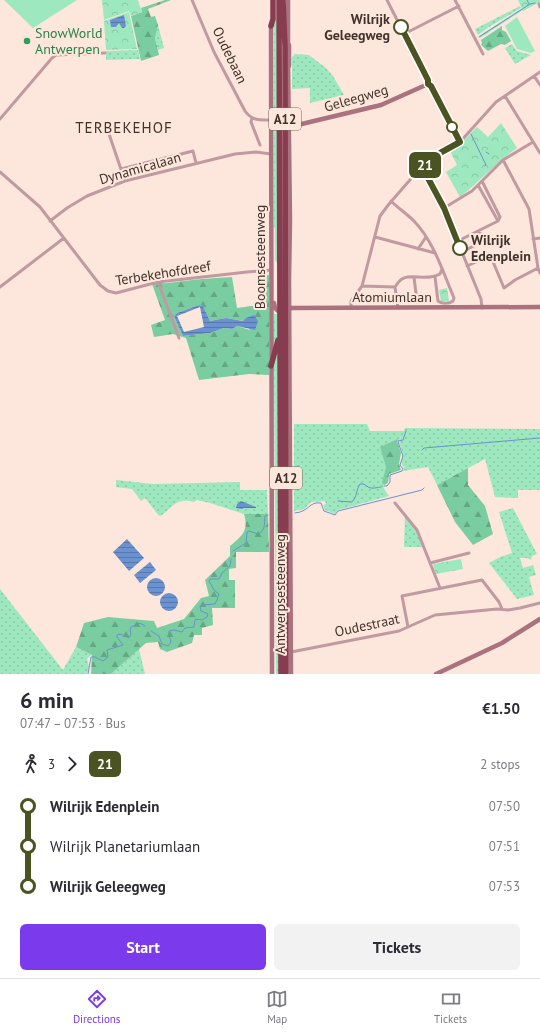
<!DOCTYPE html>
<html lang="en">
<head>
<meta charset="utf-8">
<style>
  body { margin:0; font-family:"PT Sans",sans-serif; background:#f2f2f3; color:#2b2b33; height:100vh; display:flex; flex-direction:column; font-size:15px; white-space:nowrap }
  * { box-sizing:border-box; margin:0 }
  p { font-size:13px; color:#7c7c81 }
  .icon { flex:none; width:22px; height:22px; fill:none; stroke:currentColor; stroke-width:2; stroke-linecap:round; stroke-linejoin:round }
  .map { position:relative; height:674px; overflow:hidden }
  .details { display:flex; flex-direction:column; background:#fff; flex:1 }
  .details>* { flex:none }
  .badge { padding:0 8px; border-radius:6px; font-size:14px; line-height:26px }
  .map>.badge { position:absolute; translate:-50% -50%; box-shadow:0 0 0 2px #fff }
  .legs { display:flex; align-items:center; gap:6px; height:44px; padding:0 20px; font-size:13px }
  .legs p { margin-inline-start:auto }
  .head { display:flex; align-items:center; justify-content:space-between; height:68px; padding:0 20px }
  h1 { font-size:22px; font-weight:700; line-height:30px }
  .button { display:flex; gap:8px; margin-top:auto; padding:8px 20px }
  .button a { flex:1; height:46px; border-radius:6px; background:#7c3aed; color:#fff; font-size:16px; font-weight:700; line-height:46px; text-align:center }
  .button a+a { background:#f2f2f3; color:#2b2b33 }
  ul { padding:0 20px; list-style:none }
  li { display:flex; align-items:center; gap:14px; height:40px; font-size:15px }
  li i { display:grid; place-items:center; width:6px; height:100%; margin:0 5px; background:currentColor }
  li i::after { content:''; width:10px; height:10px; margin:-5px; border:3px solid; border-radius:50%; background:#fff }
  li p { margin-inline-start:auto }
  li:first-child i { background:linear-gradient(#0000 50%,currentColor 0) }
  li:last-child i { background:linear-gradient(currentColor 50%,#0000 0) }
  .menu { display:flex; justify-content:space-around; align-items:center; height:56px; border-top:1px solid #e1e1e2; background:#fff; font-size:11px; color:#7c7c81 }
  .menu a { display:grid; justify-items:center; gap:2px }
  .menu .on { color:#7c3aed }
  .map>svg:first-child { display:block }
  .grass { fill:url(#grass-dots) }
  .forest { fill:url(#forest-firs); fill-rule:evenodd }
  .wetland { fill:url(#wetland-marsh) }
  .park { fill:url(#park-crowns) }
  .garden { fill:#9ee8bf }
  .water { fill:url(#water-rules); fill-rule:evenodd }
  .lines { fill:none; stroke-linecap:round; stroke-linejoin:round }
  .stream { stroke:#6a91d0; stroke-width:1 }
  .street { stroke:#c19aa1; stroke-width:3 }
  .secondary { stroke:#a9727e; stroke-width:4.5 }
  .highway { stroke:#873c4f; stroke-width:5.5 }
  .line-1-casing { stroke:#fff; stroke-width:9 }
  .line-1 { stroke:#4a5321; stroke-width:6 }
  .stop-1-dot { fill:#fff; stroke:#4a5321; stroke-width:2 }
  .leisure-dot { fill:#2e9e5b; stroke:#fde6db; stroke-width:1.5 }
  .labels { text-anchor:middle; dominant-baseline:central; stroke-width:4; stroke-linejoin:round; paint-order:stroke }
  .shield { fill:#fde6db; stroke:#79685f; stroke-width:1 }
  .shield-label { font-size:13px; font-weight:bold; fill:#40322a }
  .stop-label { font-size:14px; font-weight:bold; fill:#40322a; stroke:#fde6db; text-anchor:end }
  .leisure-label { font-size:14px; fill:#27864d; stroke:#fde6db; text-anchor:start }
  .street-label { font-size:14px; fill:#40322a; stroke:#fde6db }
  .neighbourhood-label { font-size:15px; letter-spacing:1px; fill:#40322a; stroke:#fde6db }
</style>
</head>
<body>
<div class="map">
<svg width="540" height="674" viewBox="0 0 540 674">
  <defs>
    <pattern id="grass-dots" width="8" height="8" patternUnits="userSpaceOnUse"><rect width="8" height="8" fill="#9ee8bf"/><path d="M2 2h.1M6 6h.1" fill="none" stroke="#89c7a4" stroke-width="1.8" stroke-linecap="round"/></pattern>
    <pattern id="forest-firs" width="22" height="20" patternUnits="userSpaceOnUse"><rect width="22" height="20" fill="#7acda1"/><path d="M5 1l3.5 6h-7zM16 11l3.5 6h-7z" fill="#65a783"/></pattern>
    <pattern id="wetland-marsh" width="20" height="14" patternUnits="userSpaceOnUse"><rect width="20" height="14" fill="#9ee8bf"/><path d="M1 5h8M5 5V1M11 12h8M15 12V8" fill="none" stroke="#89c7a4"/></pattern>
    <pattern id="park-crowns" width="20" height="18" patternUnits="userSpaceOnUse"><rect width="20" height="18" fill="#9ee8bf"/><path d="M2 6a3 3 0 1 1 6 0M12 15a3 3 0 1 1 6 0" fill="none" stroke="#89c7a4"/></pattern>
    <pattern id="water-rules" width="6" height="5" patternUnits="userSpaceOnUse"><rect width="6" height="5" fill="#6a91d0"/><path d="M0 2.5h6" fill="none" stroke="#5977a9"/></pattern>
  </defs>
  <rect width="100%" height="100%" fill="#fde6db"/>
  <path class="grass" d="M520,6L521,8L489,27L478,35L475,29Z
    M274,13L277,21L278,264L275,260V229L274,226Z
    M158,25L164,48L158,50L155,38Z
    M512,44L517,51L531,55L515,64L505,48Z
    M138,50L140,59L106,60V51Z
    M295,54L309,55L326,68L333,76L344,95L310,103V88L292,89V57Z
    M274,314H279L278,334L273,355Z
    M279,342V674H276L274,361Z
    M294,424H367L370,431H404L405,428L540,429V490H518V498L495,497L485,459L437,485L428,467L403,471L404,468L401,462C404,454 402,450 399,443L400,440L397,439L380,447C382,454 386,462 386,469C386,484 378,482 389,496L338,510L335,514L325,510L323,505L326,504L325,501L311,502L304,509L294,511Z
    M116,480L153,484L240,482V490H267L268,514H244L210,503L196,500L195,502C176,498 176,504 162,515L159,516L145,498L141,501L132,489L116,487Z
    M513,508L537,554L532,556L531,560L527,558H520L523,568L533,565L536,575L529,577L534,595L517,599L489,563L500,557L512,553L499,512Z
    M405,515L417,530L423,547H404Z
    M0,589L63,670L76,647L92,655L90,656L87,659L89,667L87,674H0Z
    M139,649L145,674H111Z"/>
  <path class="forest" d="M165,0H171L148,9L151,17L155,16L158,25L155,38L159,55L141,61L131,16L142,12L141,8Z
    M502,26V30L506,32L511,41L505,45L501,44L488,51L481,45L482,43L481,40Z
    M269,275V375L249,374L199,380L186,338L173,334L154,337L151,325L165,320L152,284C159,282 161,284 168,283C189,280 210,278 232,277L237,308L266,304L263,276ZM199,305L203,306L210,321L226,318L244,321L250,330L237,326L232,329L224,328L210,333L183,336L174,316L177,313Z
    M397,439L399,440L397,441L401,453L399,464L401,470L389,474L388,483L384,485L382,483L386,467L380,447Z
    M468,468V485L485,506L493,534L473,545L455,522L437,485Z
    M244,514H268L269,552H236V568L229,569V580H235V608H212L213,625L202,628V635H194L192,643L167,652L160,649L158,642L146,643L111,674H91L92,655L76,647L84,623L108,617L154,621L157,628L184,619L201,598L209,596L205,580L230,556V546C242,536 249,531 244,514Z"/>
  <path class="wetland" d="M524,7L523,10L480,38L479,36Z"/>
  <path class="park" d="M102,0H138L142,12L131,16L129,11L104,20Z
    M518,0H540V6L538,3L523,11Z
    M129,12L137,49L106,50L104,21Z
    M501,123L517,148C496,163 480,181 460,197L446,172L457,165L450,151L459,145L477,127L488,137Z
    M447,288L449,301H441L439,290Z
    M461,559L463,569L436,574L433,564Z"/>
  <path class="garden" d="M4,0H77L33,28Z
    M517,17L535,51L531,53L517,49L505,26Z"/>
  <path class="water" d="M124,15L126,26L124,28H122L119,23L116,27H111L110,20Z
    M199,305L203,306L210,321L226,318L243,321L246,318L254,315L258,321L255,330L237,326L232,329L224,328L210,333L183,336L174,316L177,313ZM200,307L204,327L184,332L177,316Z
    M241,501L256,507V508H244L242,509L236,508L237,504Z
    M127,539L144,558L129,571L113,552Z
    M150,562L156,570L140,583L134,575Z
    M147 587a9 9 0 1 1 18 0a9 9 0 1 1-18 0Z
    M160 602a9 9 0 1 1 18 0a9 9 0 1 1-18 0Z"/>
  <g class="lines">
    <path class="stream" d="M527,0L529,4
      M479,37L530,4L535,3
      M471,134L486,165L485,166
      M486,152L489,154
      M422,450L424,448L540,438
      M384,486H387L390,482V475L402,471L403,469L400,465L403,456L398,442V441L403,440L406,431
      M338,501L352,502C357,497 356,490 360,484H364C371,490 373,488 381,487
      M295,513C309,512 309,501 321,503L324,511L335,515L338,511L422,490L424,488
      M233,551L246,543L247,532L249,531L258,534C266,530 264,524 265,516L268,515
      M151,631L159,636L162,644L168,646L171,642L169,635V631L174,630L182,632L185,628L194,627L195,620L196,619L202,620L207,617L208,614L201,611L200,606L202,605L215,604L217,600L219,594L214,590L209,581L210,579H219L222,573L230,566L231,559
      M88,674L91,657H95L103,661L108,657L107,650L123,645L117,637V635L120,634L129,638L131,635L130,630L131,627L140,623L145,626"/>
    <path class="street" d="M192,0L214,52L245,111C252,121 260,120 271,120
      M387,0L428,81V84L431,86L460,142
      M455,0L483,54
      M539,4L540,7
      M404,34L459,6
      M534,76L540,85
      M505,96L540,153
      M252,118L251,122L260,145
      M0,119L52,58L56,55L105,53
      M109,134L125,181
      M503,160L529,209L538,268L540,273
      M422,167L444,208L481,299L482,308
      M121,169L193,151L196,163
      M0,172L40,207L100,285L108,291L116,293L158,282L247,272L271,270
      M478,185L498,221
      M391,201C398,208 407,214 414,221C434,242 443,272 454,298L453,301C449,304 442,304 438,301L435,277
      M444,208L472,191L503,160L533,142
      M50,221L67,208L87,196L125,181L235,154L256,152L271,154
      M375,237L435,253
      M533,239L540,238
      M458,241L498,221L500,217L482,181
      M418,249L426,237
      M462,252L487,239L486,236L477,232
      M467,266L489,256L491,257L504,288L515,280L538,268
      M414,277L417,302
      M158,282L179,338
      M362,286L395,287C397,284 400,279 404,278C413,274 428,281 440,274L442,269
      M0,287L64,238
      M395,287L398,308
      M351,308V301L362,286L380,216L389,204L416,173L440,153L460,142L496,102L540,72
      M395,503L417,530L440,588
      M430,563L469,553
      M408,627L402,596L482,580L499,602L502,609
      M291,652L399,631L435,615L497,609L508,610L520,608L540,603"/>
    <path class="secondary" d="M271,24L272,674
      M289,45V66
      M288,48V0
      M288,62L290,221L289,279L291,674
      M289,127L381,105L428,84
      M274,303L275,308L278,311L292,308L540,307
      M436,674L502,643L540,619"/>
    <path class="highway" d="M279,0L281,674
      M283,0L285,46L286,674
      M271,26L273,19V0
      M271,366L278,340"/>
  </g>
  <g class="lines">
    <defs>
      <path id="line-1" d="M401,27L428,80V84L431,86L460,142L440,153L422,167L444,208L460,248"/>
    </defs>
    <use href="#line-1" class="line-1-casing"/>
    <use href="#line-1" class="line-1"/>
  </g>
  <g class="stop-1-dot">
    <circle cx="401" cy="27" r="7"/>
    <circle cx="452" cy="127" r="5"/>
    <circle cx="460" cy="248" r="7"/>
  </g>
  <circle class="leisure-dot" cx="27" cy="41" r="4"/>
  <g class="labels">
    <g class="shield">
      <rect x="269" y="108" width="32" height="22" rx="3"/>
      <rect x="270" y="467" width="32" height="22" rx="3"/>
    </g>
    <g class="shield-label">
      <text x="285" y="119">A12</text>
      <text x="286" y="478">A12</text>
    </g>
    <g class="stop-label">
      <text x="390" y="19">Wilrijk<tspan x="390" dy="16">Geleegweg</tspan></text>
      <text x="471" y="240" text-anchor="start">Wilrijk<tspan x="471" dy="16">Edenplein</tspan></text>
    </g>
    <g class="leisure-label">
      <text x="35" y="33">SnowWorld<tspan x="35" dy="16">Antwerpen</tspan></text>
    </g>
    <g class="street-label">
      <text transform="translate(230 55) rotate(64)">Oudebaan</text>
      <text transform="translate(356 98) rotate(-16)">Geleegweg</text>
      <text transform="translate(140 168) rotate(-16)">Dynamicalaan</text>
      <text transform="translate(260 257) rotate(-90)">Boomsesteenweg</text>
      <text transform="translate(163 273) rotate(-9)">Terbekehofdreef</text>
      <text x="392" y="297">Atomiumlaan</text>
      <text transform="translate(280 594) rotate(-90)">Antwerpsesteenweg</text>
      <text transform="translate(367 625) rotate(-12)">Oudestraat</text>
    </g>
    <g class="neighbourhood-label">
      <text x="124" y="127">TERBEKEHOF</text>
    </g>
  </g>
</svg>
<b class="badge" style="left:425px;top:165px;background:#4a5321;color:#fff">21</b>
</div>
<section class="details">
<div class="head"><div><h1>6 min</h1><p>07:47 – 07:53 · Bus</p></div><b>€1.50</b></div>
<div class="legs"><svg class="icon" aria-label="walk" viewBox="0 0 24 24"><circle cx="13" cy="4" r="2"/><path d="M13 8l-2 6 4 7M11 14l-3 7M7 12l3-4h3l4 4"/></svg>3<svg class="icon" aria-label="forward" viewBox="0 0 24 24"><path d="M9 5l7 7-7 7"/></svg><b class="badge" style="background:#4a5321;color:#fff">21</b><p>2 stops</p></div>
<ul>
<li><i style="color:#4a5321"></i><b>Wilrijk Edenplein</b><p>07:50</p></li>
<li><i style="color:#4a5321"></i><span>Wilrijk Planetariumlaan</span><p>07:51</p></li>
<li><i style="color:#4a5321"></i><b>Wilrijk Geleegweg</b><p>07:53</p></li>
</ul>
<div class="button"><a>Start</a><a>Tickets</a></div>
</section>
<nav class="menu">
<a class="on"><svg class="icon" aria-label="directions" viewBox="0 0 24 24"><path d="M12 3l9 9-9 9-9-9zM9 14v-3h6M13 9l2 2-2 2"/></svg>Directions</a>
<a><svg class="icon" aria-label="map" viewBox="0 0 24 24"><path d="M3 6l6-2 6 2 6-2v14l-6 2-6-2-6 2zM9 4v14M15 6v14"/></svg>Map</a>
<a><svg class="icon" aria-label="tickets" viewBox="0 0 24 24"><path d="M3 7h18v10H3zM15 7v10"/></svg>Tickets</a>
</nav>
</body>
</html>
